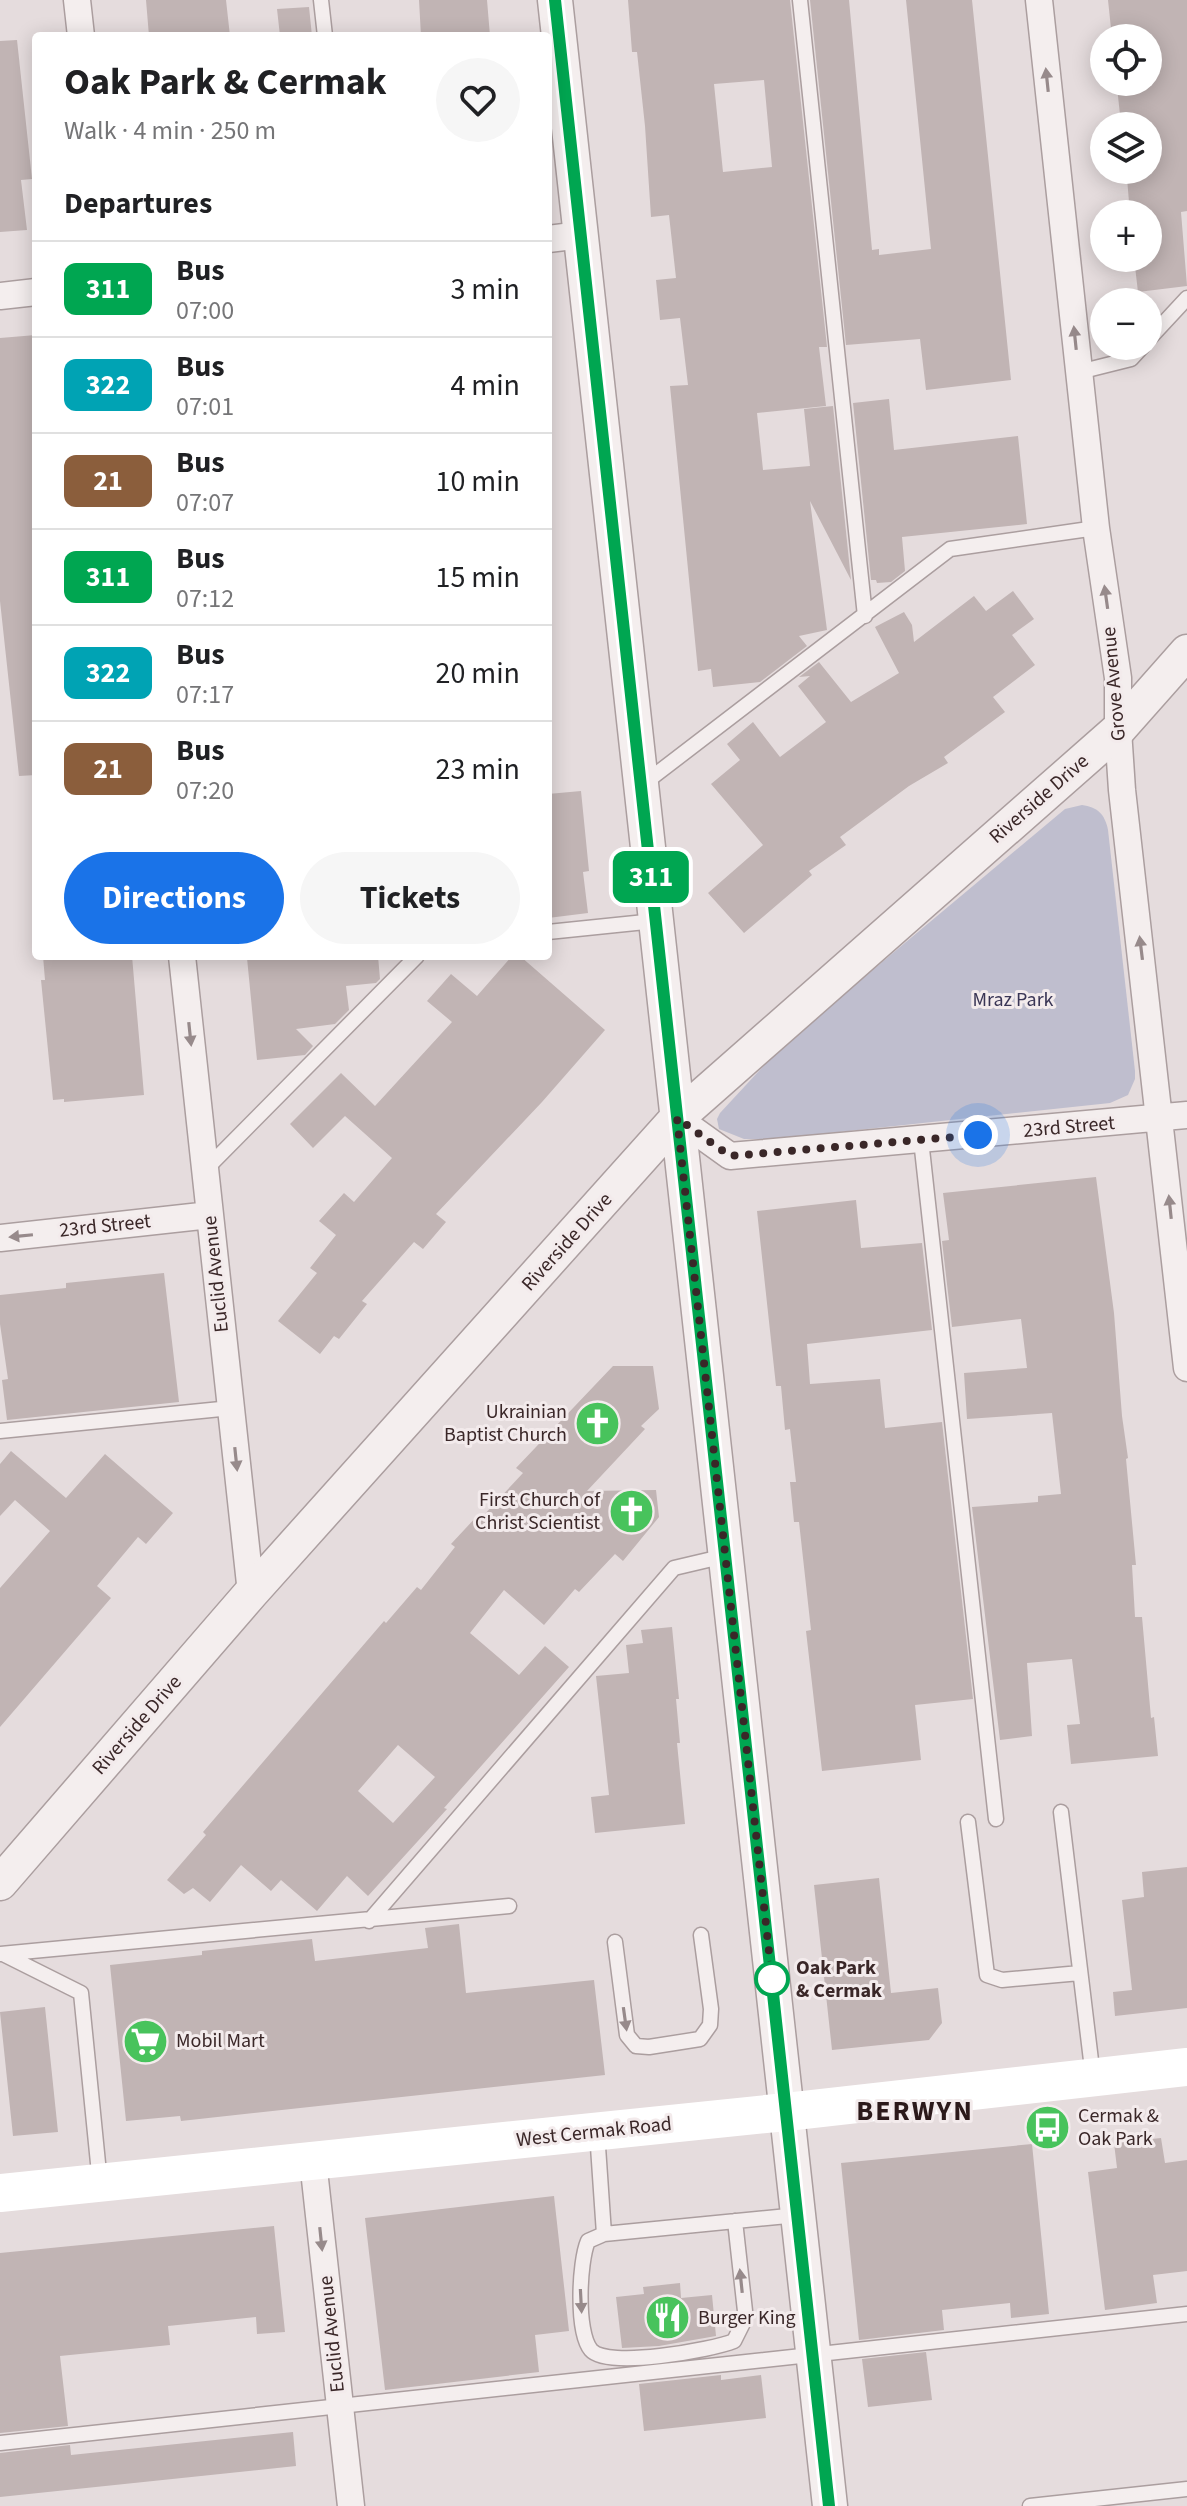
<!DOCTYPE html>
<html lang="en">
<head>
<meta charset="utf-8">
<style>
  body { margin:0; font-family:"Source Sans 3",sans-serif; background:#f6f6f6; color:#202124; height:100vh; display:flex; flex-direction:column; font-size:30px; white-space:nowrap }
  * { box-sizing:border-box; margin:0 }
  p { font-size:26px; color:#757577 }
  .icon { flex:none; width:44px; height:44px; fill:none; stroke:currentColor; stroke-width:2; stroke-linecap:round; stroke-linejoin:round }
  .map { position:relative; flex:1; overflow:hidden }
  .details { position:absolute; left:32px; top:32px; width:520px; height:928px; display:flex; flex-direction:column; background:#fff; border-radius:8px; box-shadow:0 4px 20px #0003 }
  .details>* { flex:none }
  .badge { padding:0 16px; border-radius:12px; font-size:28px; line-height:52px }
  .tools { position:absolute; left:1090px; top:24px; display:grid; gap:16px }
  .tools a { display:grid; place-items:center; width:72px; height:72px; border-radius:50%; background:#fff; box-shadow:0 4px 20px #0003; font-size:40px }
  .you { position:absolute; width:40px; height:40px; margin:-20px; border:6px solid #fff; border-radius:50%; background:#1a73e8; box-shadow:0 0 0 12px #1a73e833 }
  .map>.badge { position:absolute; translate:-50% -50%; box-shadow:0 0 0 4px #fff }
  h2 { padding:0 32px; font-size:30px; line-height:72px }
  .round { display:grid; place-items:center; flex:none; width:84px; height:84px; border-radius:42px; background:#f6f6f6 }
  .headline { display:flex; align-items:center; justify-content:space-between; height:136px; padding:0 32px }
  h1 { font-size:38px; font-weight:700; line-height:60px }
  .button { display:flex; gap:16px; margin-top:auto; padding:16px 32px }
  .button a { flex:1; height:92px; border-radius:48px; background:#1a73e8; color:#fff; font-size:32px; font-weight:700; line-height:92px; text-align:center }
  .button a+a { background:#f6f6f6; color:#202124 }
  ul { padding:0; list-style:none }
  li { display:flex; align-items:center; gap:24px; height:96px; padding:0 32px; border-top:2px solid #e0e0e0 }
  li div { flex:1 }
  li b { display:block; font-size:30px }
  li em { font-style:normal }
  li .badge { min-width:88px; font-weight:700; text-align:center }
  .map>svg:first-child { display:block }
  .green { fill:#bfbece }
  .building { fill:#c1b4b4; fill-rule:evenodd }
  .lines { fill:none; stroke-linecap:round; stroke-linejoin:round }
  .service-casing { stroke:#ab9e9f; stroke-width:17 }
  .minor-casing { stroke:#ab9e9f; stroke-width:29 }
  .tertiary-casing { stroke:#ab9e9f; stroke-width:37 }
  .service { stroke:#f4eeee; stroke-width:14 }
  .minor { stroke:#f4eeee; stroke-width:26 }
  .tertiary { stroke:#f4eeee; stroke-width:34 }
  .secondary { stroke:#fff; stroke-width:38 }
  .oneway { fill:#978a8b }
  .line-casing { stroke:#fff; stroke-width:18 }
  .line { stroke:#00a651; stroke-width:12 }
  .walk { stroke:#3a2728; stroke-width:8; stroke-dasharray:0 14.4 }
  .stop-dot { fill:#fff; stroke:#00a651; stroke-width:4 }
  .labels { text-anchor:middle; dominant-baseline:central; stroke-width:6; stroke-linejoin:round; paint-order:stroke }
  .street-label { font-size:20px; fill:#3a2728; stroke:#f3ebec }
  .park-label { font-size:20px; fill:#393555; stroke:#f3ebec }
  .poi-label { font-size:20px; fill:#3a2728; stroke:#f3ebec; text-anchor:start }
  .stop-label { font-size:20px; font-weight:bold; fill:#3a2728; stroke:#f3ebec; text-anchor:start }
  .district-label { font-size:28px; font-weight:bold; letter-spacing:2px; fill:#2b191a; stroke:#f3ebec }
</style>
</head>
<body>
<div class="map">
<svg width="1187" height="2506" viewBox="0 0 1187 2506">
  <rect width="100%" height="100%" fill="#e5dcdd"/>
  <path class="green" d="M1082,805C1097,807 1105,814 1108,830L1135,1071V1079L1128,1095L1110,1103L774,1139H744L719,1129L717,1119L720,1113L783,1045L1065,809Z"/>
  <path class="building" d="M146,0H226L230,36H149Z
    M419,0H487L490,36H421Z
    M628,0H790L827,347H819L826,406L757,413L763,470L810,466L804,409L833,406L851,580L810,501L827,630L799,636L807,646L760,682L713,687L711,669L698,671L670,386L688,385L680,318L660,320L656,280L676,278L669,215L651,217L645,126L637,52H632ZM764,80L772,167L723,172L714,84Z
    M810,0H849L872,250L879,249V255L931,249L906,0H972L1011,380L926,390L920,339L846,345Z
    M1108,0H1187V211L1181,212L1187,286L1138,292L1134,258H1148V214H1130L1127,178L1148,175V121L1121,124L1117,87L1148,83V38H1112Z
    M309,7L312,36H280L277,9Z
    M17,40L32,179L21,180L27,230L0,232V41Z
    M36,335V775L19,776L0,601V338Z
    M889,399L894,450L1018,436L1027,524L902,537L905,571L891,582L877,583L876,580H871L853,403Z
    M1013,591L1034,619L1012,635L1035,665L993,697L1005,712L944,757L948,763L909,786L840,837L846,845L809,871L812,875L744,933L708,893L763,845L711,784L740,760L727,744L753,722L780,757L826,722L798,686L810,676L799,677L819,662L851,702L899,673L875,627L904,612L912,625L914,642L974,596L986,611Z
    M581,791L589,871L583,872L588,913L548,918V794Z
    M43,956H132L144,1095L64,1102V1099L53,1100L41,980H45Z
    M267,956H378L380,979L376,983L346,986L349,1010L335,1024L296,1029L313,1046L305,1055L257,1060L247,958Z
    M512,956H520L605,1030L542,1102L436,1214L446,1222L423,1249L414,1242L362,1301L367,1304L339,1339L334,1336L320,1354L278,1321L317,1273L310,1268L336,1235L319,1221L344,1193L354,1202L392,1158L345,1116L313,1148L290,1124L341,1073L375,1106L452,1022L427,1001L451,974L477,996Z
    M1096,1177L1114,1313L1122,1416L1128,1458L1126,1459L1136,1565H1132L1135,1617H1142L1151,1718L1154,1717L1158,1756L1071,1764L1067,1725L1080,1724L1072,1659L1027,1663L1032,1736L1000,1740L972,1507L1038,1502V1496L1061,1494L1052,1413L967,1419L964,1373L1027,1368L1021,1319L952,1327L942,1241L949,1240L943,1193Z
    M856,1200L861,1248L922,1243L932,1330L807,1344L810,1384L880,1379L885,1428L942,1422L973,1699L915,1705L921,1760L822,1771L806,1631L811,1630L799,1522H794L790,1482H796L790,1429L785,1430L781,1386H776L757,1211Z
    M164,1273L179,1402L7,1420L2,1380L8,1379L0,1324V1295L66,1288V1283Z
    M613,1366H653L659,1409L641,1426L645,1429L587,1491L656,1490L659,1517L623,1561L615,1554L579,1592L575,1589L544,1625L504,1590L470,1633L519,1675L545,1646L569,1667L444,1808L447,1809L368,1896L347,1876L317,1911L281,1880L271,1891L241,1865L210,1902L193,1888L184,1894L167,1880L206,1835L203,1832L384,1621L386,1623L417,1587L421,1590L455,1547L451,1544L478,1515L481,1518L523,1473L516,1468ZM398,1745L435,1777L393,1823L358,1791Z
    M11,1451L66,1498L105,1454L173,1513L146,1544L138,1537L97,1586L111,1598L0,1727V1588L50,1531L15,1500L0,1516V1464Z
    M672,1627L679,1699H676L680,1743H677L685,1824L595,1833L591,1797L609,1795L596,1676L629,1673L626,1645L643,1643L641,1630Z
    M1187,1867V2008L1115,2016L1113,1992L1132,1990L1122,1900L1144,1897L1142,1872Z
    M879,1878L891,1993L938,1988L942,2023L929,2040L832,2050L814,1885Z
    M459,1924L466,1993L594,1980L605,2075L181,2121L180,2116L126,2121L110,1965L202,1955V1951L312,1939L315,1961L428,1948L425,1928Z
    M45,2007L58,2132L13,2136L0,2012Z
    M1161,2138L1165,2163L1187,2160V2271L1153,2275L1157,2303L1105,2310L1088,2172L1117,2168L1114,2143Z
    M1032,2144L1049,2314L1011,2318L1010,2303L942,2310L944,2330L859,2340L841,2163Z
    M554,2196L569,2331L535,2335L539,2372L385,2390L365,2218Z
    M274,2226L285,2332L257,2334L256,2317L168,2326L170,2345L60,2356L68,2426L0,2433V2253Z
    M680,2283L681,2298L712,2295L716,2336L659,2346L622,2348L616,2297L644,2294L643,2287Z
    M926,2352L932,2400L868,2407L862,2359Z
    M721,2375V2380L761,2375L766,2418L644,2431L639,2384Z
    M293,2432L296,2466L0,2497V2453L70,2445L71,2455Z"/>
  <g class="lines">
    <defs>
      <path id="service" d="M321,0L325,36
        M800,0L865,616
        M1148,340L1187,298
        M1079,372L1131,359L1143,346
        M642,785L950,549L1096,528
        M548,932L655,921
        M921,1140L996,1819
        M205,1170L417,956
        M0,1431L231,1408
        M1061,1812L1093,2077
        M968,1822L987,1975L1002,1980L1080,1973
        M369,1921L674,1568L725,1556
        M615,1942L627,2035L636,2046L649,2047L700,2039L710,2025L711,2009L701,1935
        M0,1954L509,1906
        M5,1955L81,1993L100,2183
        M597,2132L604,2234L798,2215
        M604,2234L588,2241C579,2262 576,2332 591,2350C607,2369 712,2350 734,2341L743,2323L745,2311L735,2221
        M0,2443L1187,2314
        M1030,2506L1187,2489"/>
      <path id="minor" d="M77,0L81,36
        M1039,0L1096,528L1118,678V730L1122,790L1187,1368
        M548,239L581,235
        M0,296L36,292
        M182,956L251,1593
        M677,1118L730,1156L1187,1115
        M0,1238L210,1215
        M313,2161L351,2506"/>
      <path id="tertiary" d="M555,0L830,2506
        M0,1883L251,1593L677,1118L1118,730L1187,652"/>
    </defs>
    <use href="#service" class="service-casing"/>
    <use href="#minor" class="minor-casing"/>
    <use href="#tertiary" class="tertiary-casing"/>
    <use href="#service" class="service"/>
    <use href="#minor" class="minor"/>
    <use href="#tertiary" class="tertiary"/>
    <path class="secondary" d="M0,2193L786,2112L1187,2067"/>
  </g>
  <defs><path id="oneway-solid" d="M-6-.8H1V-3.2L6.5 0L1 3.2V.8H-6Z" transform="scale(2)"/></defs>
  <g class="oneway">
    <use href="#oneway-solid" transform="translate(1047 80) rotate(-96)"/>
    <use href="#oneway-solid" transform="translate(1075 338) rotate(-96)"/>
    <use href="#oneway-solid" transform="translate(1106 597) rotate(-98)"/>
    <use href="#oneway-solid" transform="translate(1141 948) rotate(-97)"/>
    <use href="#oneway-solid" transform="translate(190 1034) rotate(84)"/>
    <use href="#oneway-solid" transform="translate(1170 1207) rotate(-96)"/>
    <use href="#oneway-solid" transform="translate(21 1236) rotate(174)"/>
    <use href="#oneway-solid" transform="translate(236 1459) rotate(84)"/>
    <use href="#oneway-solid" transform="translate(625 2019) rotate(82)"/>
    <use href="#oneway-solid" transform="translate(321 2239) rotate(84)"/>
    <use href="#oneway-solid" transform="translate(741 2281) rotate(-96)"/>
    <use href="#oneway-solid" transform="translate(581 2301) rotate(87)"/>
  </g>
  <g class="lines">
    <defs>
      <path id="line" d="M555,0L829,2506"/>
    </defs>
    <use href="#line" class="line-casing"/>
    <use href="#line" class="line"/>
    <path class="walk" d="M772,1979L677,1118L730,1156L978,1135"/>
  </g>
  <defs>
    <symbol id="church-disc" viewBox="-11 -11 22 22"><circle r="9.5" fill="#48c35c" stroke="#f3ebec"/><path d="M-1.2-6h2.4v3.5h3.3v2.4h-3.3V6h-2.4V-.1h-3.3v-2.4h3.3Z" fill="#fff"/></symbol>
    <symbol id="supermarket-disc" viewBox="-11 -11 22 22"><circle r="9.5" fill="#48c35c" stroke="#f3ebec"/><path d="M-6-5.5h2.5l.6 2H6L4.5 2H-2.5L-4.4-4H-6ZM-1.5 3.2a1.3 1.3 0 1 0 .1 0ZM3 3.2a1.3 1.3 0 1 0 .1 0Z" fill="#fff"/></symbol>
    <symbol id="bus-disc" viewBox="-11 -11 22 22"><circle r="9.5" fill="#48c35c" stroke="#f3ebec"/><path d="M-5-6H5V4H4V6H2V4H-2V6H-4V4H-5ZM-3.5-4V0h7V-4ZM-3.5 1.2v1.5H-2V1.2ZM2 1.2v1.5H3.5V1.2Z" fill="#fff"/></symbol>
    <symbol id="restaurant-disc" viewBox="-11 -11 22 22"><circle r="9.5" fill="#48c35c" stroke="#f3ebec"/><path d="M-5-6h1v4h1v-4h1v4h1v-4h1v5L-1.5 .5V6h-2V.5L-5-1ZM5-6V6H3V1.5H1.5Q1.5-4 5-6Z" fill="#fff"/></symbol>
  </defs>
  <g fill-rule="evenodd">
    <use href="#church-disc" x="572" y="1398" width="51" height="51"/>
    <use href="#church-disc" x="606" y="1486" width="51" height="51"/>
    <use href="#supermarket-disc" x="120" y="2016" width="51" height="51"/>
    <use href="#bus-disc" x="1022" y="2102" width="51" height="51"/>
    <use href="#restaurant-disc" x="642" y="2292" width="51" height="51"/>
  </g>
  <circle class="stop-dot" cx="772" cy="1979" r="16"/>
  <g class="labels">
    <g class="street-label">
      <text transform="translate(1114 684) rotate(-95)">Grove Avenue</text>
      <text transform="translate(1039 799) rotate(-41)">Riverside Drive</text>
      <text transform="translate(1069 1127) rotate(-5)">23rd Street</text>
      <text transform="translate(105 1226) rotate(-6)">23rd Street</text>
      <text transform="translate(567 1242) rotate(-48)">Riverside Drive</text>
      <text transform="translate(216 1274) rotate(-96)">Euclid Avenue</text>
      <text transform="translate(137 1725) rotate(-49)">Riverside Drive</text>
      <text transform="translate(594 2132) rotate(-6)">West Cermak Road</text>
      <text transform="translate(332 2334) rotate(-96)">Euclid Avenue</text>
    </g>
    <g class="park-label">
      <text x="1013" y="1000">Mraz Park</text>
    </g>
    <g class="poi-label">
      <text x="567" y="1412" text-anchor="end">Ukrainian<tspan x="567" dy="23">Baptist Church</tspan></text>
      <text x="600" y="1500" text-anchor="end">First Church of<tspan x="600" dy="23">Christ Scientist</tspan></text>
      <text x="176" y="2041">Mobil Mart</text>
      <text x="1078" y="2116">Cermak &amp;<tspan x="1078" dy="23">Oak Park</tspan></text>
      <text x="698" y="2318">Burger King</text>
    </g>
    <g class="stop-label">
      <text x="796" y="1968">Oak Park<tspan x="796" dy="23">&amp; Cermak</tspan></text>
    </g>
    <g class="district-label">
      <text x="915" y="2111">BERWYN</text>
    </g>
  </g>
</svg>
<div class="tools">
<a><svg class="icon" aria-label="locate" viewBox="0 0 24 24"><circle cx="12" cy="12" r="6"/><path d="M12 2v4M12 18v4M2 12h4M18 12h4"/></svg></a>
<a><svg class="icon" aria-label="layers" viewBox="0 0 24 24"><path d="M12 4l9 5-9 5-9-5zM3 14l9 5 9-5"/></svg></a>
<a>+</a>
<a>−</a>
</div>
<div class="you" style="left:978px;top:1135px"></div>
<b class="badge" style="left:651px;top:877px;background:#00a651;color:#fff">311</b>
<section class="details">
<div class="headline"><div><h1>Oak Park &amp; Cermak</h1><p>Walk · 4 min · 250 m</p></div><a class="round"><svg class="icon" aria-label="heart" viewBox="0 0 24 24"><path d="M12 20l-8-8c-3-5 5-10 8-4 3-6 11-1 8 4z"/></svg></a></div>
<h2>Departures</h2>
<ul>
<li><span class="badge" style="background:#00a651;color:#fff">311</span><div><b>Bus</b><p>07:00</p></div><em>3 min</em></li>
<li><span class="badge" style="background:#00a3b4;color:#fff">322</span><div><b>Bus</b><p>07:01</p></div><em>4 min</em></li>
<li><span class="badge" style="background:#8b5e3c;color:#fff">21</span><div><b>Bus</b><p>07:07</p></div><em>10 min</em></li>
<li><span class="badge" style="background:#00a651;color:#fff">311</span><div><b>Bus</b><p>07:12</p></div><em>15 min</em></li>
<li><span class="badge" style="background:#00a3b4;color:#fff">322</span><div><b>Bus</b><p>07:17</p></div><em>20 min</em></li>
<li><span class="badge" style="background:#8b5e3c;color:#fff">21</span><div><b>Bus</b><p>07:20</p></div><em>23 min</em></li>
</ul>
<div class="button"><a>Directions</a><a>Tickets</a></div>
</section>
</div>
</body>
</html>
